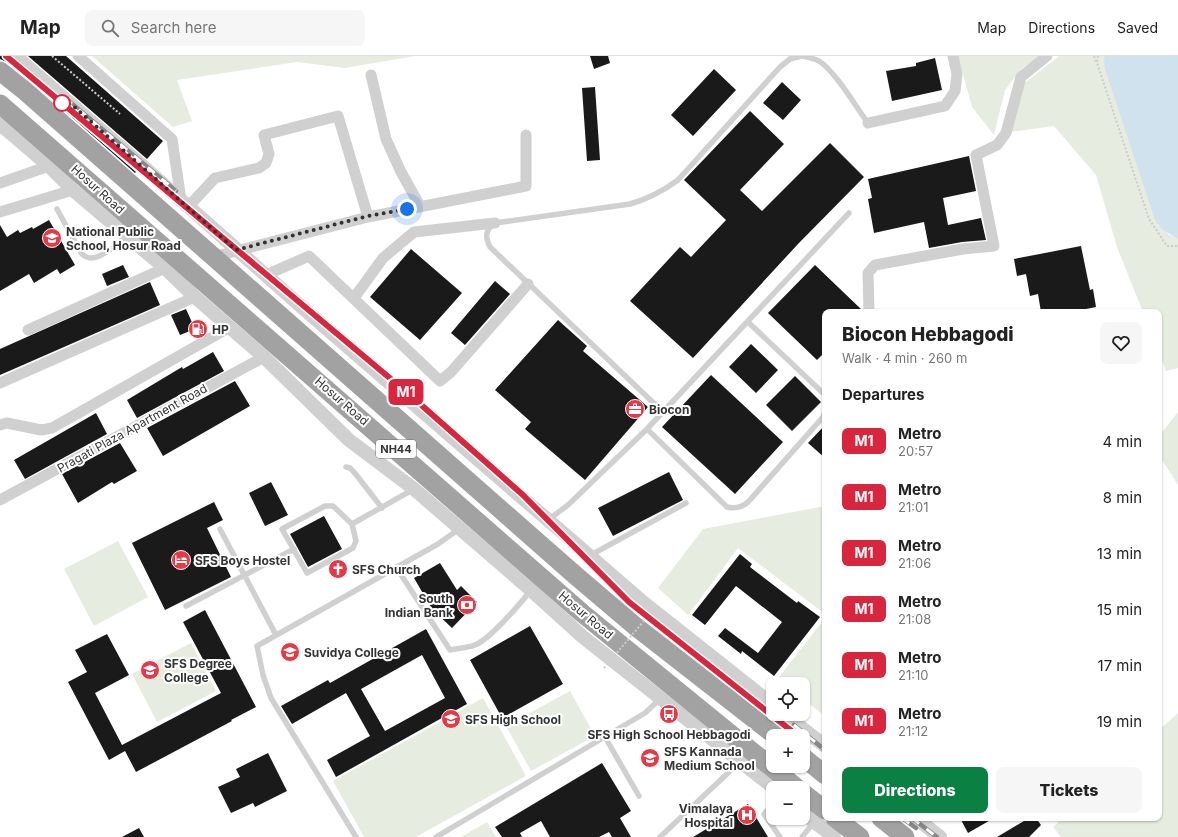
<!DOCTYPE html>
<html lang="en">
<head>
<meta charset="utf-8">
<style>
  body { margin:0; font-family:Inter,sans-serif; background:#f6f6f6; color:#222; height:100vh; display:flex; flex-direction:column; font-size:15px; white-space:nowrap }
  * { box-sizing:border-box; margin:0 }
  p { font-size:13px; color:#767676 }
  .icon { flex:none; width:22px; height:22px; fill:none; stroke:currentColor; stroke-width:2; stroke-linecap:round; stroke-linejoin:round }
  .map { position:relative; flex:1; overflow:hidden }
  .sheet { position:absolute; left:822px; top:253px; width:340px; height:512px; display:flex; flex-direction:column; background:#fff; border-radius:8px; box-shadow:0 1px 3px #0004 }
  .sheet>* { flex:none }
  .badge { padding:0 8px; border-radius:6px; font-size:14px; line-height:26px }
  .fabs { position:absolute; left:766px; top:621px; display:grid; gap:8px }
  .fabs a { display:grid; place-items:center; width:44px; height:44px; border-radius:8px; background:#fff; box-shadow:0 1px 3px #0004; font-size:20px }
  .you { position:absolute; width:20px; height:20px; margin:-10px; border:3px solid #fff; border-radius:50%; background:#1a73e8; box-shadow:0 0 0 6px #1a73e833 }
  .map>.badge { position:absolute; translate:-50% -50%; box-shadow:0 0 0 2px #fff }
  h2 { padding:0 20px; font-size:15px; line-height:36px }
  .round { display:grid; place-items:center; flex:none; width:42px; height:42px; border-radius:8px; background:#f6f6f6 }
  .summary { display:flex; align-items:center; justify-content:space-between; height:68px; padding:0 20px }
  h1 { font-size:19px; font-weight:800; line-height:30px }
  .primary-button { display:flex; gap:8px; margin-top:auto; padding:8px 20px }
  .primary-button a { flex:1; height:46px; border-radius:8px; background:#0b8043; color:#fff; font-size:16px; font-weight:800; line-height:46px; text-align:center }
  .primary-button a+a { background:#f6f6f6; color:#222 }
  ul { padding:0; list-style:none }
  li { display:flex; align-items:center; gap:12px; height:56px; padding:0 20px }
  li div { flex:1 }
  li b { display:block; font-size:15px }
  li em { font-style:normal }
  li .badge { min-width:44px; font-weight:700; text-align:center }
  header { display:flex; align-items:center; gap:24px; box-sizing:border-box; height:56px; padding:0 20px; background:#fff; border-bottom:1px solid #e0e0e0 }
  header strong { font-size:19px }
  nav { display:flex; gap:22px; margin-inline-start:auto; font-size:14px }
  .search { width:280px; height:36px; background:#f6f6f6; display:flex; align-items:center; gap:10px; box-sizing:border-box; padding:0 14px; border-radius:8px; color:#767676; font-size:15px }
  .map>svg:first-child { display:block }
  .green { fill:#e6ecdf }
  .water { fill:#cfe2ee }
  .building { fill:#1a1a1a; fill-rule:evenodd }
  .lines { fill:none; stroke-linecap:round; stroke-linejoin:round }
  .path { stroke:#cdcdcd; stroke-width:2; stroke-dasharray:2 2; stroke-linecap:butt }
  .service { stroke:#d0d0d0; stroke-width:5.5 }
  .minor { stroke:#d0d0d0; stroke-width:11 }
  .tertiary { stroke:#d0d0d0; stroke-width:14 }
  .trunk { stroke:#a2a2a2; stroke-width:19 }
  .rail-casing { stroke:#888; stroke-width:4.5 }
  .rail { stroke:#fff; stroke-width:3; stroke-dasharray:9; stroke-linecap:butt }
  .path-bridge { stroke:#cdcdcd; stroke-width:2; stroke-dasharray:2 2; stroke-linecap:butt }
  .line-casing { stroke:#fff; stroke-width:9 }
  .line { stroke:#d7263d; stroke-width:6 }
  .walk { stroke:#333; stroke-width:4; stroke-dasharray:0 7.2 }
  .stop-dot { fill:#fff; stroke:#d7263d; stroke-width:2 }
  .labels { text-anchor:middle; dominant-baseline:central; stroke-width:4; stroke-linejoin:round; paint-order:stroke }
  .shield { fill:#fff; stroke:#707070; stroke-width:1 }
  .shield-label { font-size:11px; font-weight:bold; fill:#333 }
  .street-label { font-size:12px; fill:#333; stroke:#fff }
  .poi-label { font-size:12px; font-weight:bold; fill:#333; stroke:#fff; text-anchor:start }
</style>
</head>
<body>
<header>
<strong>Map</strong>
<div class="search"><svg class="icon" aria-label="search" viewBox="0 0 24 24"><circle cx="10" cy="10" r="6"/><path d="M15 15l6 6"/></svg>Search here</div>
<nav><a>Map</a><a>Directions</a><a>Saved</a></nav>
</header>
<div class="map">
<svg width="1178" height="781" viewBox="0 0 1178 781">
  <rect width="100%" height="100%" fill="#fff"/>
  <path class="green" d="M92,0H415L345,12L297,6L177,24L192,65L173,71Z
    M958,0H1040L1022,12L1005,34L994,79L972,51Z
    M1059,0H1104L1107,19L1168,178L1178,183V312L1166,315L1159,296V256H1143L1117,191L1096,119L1054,70L1010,76L1022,29Z
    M1178,356V429L1159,399V380Z
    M825,450V558L738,492L688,559L658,532L703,473Z
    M118,485L148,541L94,570L64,513Z
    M825,562V660L803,643V628H783L777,624Z
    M191,587L216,635L157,666L132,618Z
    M570,635L595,680L531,715L506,670Z
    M483,642L526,720L416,781H364L333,725Z
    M1178,657V781H1061L1053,771L1063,762H1159V674Z
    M487,766L496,781H461Z"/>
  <path class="water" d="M1104,0H1178V183L1163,174L1155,164L1105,13Z"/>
  <path class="building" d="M0,0H7L9,6L136,116L135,117L32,26L7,6L2,4L0,3Z
    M28,0H66L163,85L147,103Z
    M590,0H608L610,7L594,13Z
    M935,2L942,34L892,45L886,15L916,10V7Z
    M714,13L736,34L693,80L671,59Z
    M782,26L801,44L783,64L763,47Z
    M595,31L600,104L587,105L582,32Z
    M750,55L784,88L740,134L762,155L830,87L864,121L798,188L693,302L630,245L680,191L691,201L726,164L684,124Z
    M969,100L976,135L943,142L948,169L981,162L986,184L962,186L929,192L924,166L874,177L868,143L872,142L868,123Z
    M49,164L75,209L60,218L57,213L34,227L29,218L0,235V169L7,181L18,174L20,177L32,171L33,173Z
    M1081,190L1090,234L1093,233L1096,251L1071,256H1041L1038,238L1030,240L1026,218L1017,220L1014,203Z
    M411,193L462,237L420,284L370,241Z
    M123,209L129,221L107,230L102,218Z
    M815,209L862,254V256H825V296L817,304L768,257Z
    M495,225L510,238L465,289L451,277Z
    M150,226L160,249L0,319V293Z
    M186,253L195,273L180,279L171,259Z
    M558,264L587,290L583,295L648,351L585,424L525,373L531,366L495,334Z
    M751,288L778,314L756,337L729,311Z
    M213,296L224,315L137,362L127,344L182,311L183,313Z
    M711,319L783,386L735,438L662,371Z
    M795,320L821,346L792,375L766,349Z
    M235,325L250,350L163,400L147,372Z
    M96,357L107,378L25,423L14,404Z
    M825,369V402L808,387Z
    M120,387L137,415L114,428L112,426L78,447L62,418Z
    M669,416L683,444L613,480L598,452Z
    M271,426L288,459L265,470L249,437Z
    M214,446L223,464L207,472L231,521L165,554L132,487Z
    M324,460L342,493L308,511L290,478Z
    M740,498L752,508L750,511L797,547L798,545L820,561L774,620L742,595L741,598L718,580L725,572L758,597L782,566L736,530L705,569L692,559Z
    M440,507L457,534L461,530L477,546L452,572L432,553L414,522Z
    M205,554L256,651L231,664L232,665L136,716L125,695L109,704L68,626L87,616L75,594L107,578L129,619L95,637L122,689L221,637L183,566Z
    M530,570L563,628L502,662L470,604Z
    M426,573L467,648L336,721L327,704L370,680L346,637L292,668L281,650L328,624L330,627ZM422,599L445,642L385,675L361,633Z
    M268,697L287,735L255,751L253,747L231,757L218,731L240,721L236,713Z
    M602,707L631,755L620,762L631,781H612L609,776L599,781H550L541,765L520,777L522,781H502L495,771Z
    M748,748L768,781H693Z
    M960,762H994L968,777Z
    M1029,762H1036L1041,769L1029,781H997Z
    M139,772L144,781H122Z"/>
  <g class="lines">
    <path class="path" d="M52,0L120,58
      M1094,0L1096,6
      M1098,0L1097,7L1149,163L1167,190H1178"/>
    <path class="service" d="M801,0C808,1 813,2 819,5C835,15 856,51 868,67
      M57,153L81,197C84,200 87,202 92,202C101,202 120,187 128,181
      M748,266L824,338L825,341
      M663,356L490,191C485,181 485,174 495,167L630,148C648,143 663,135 678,124L780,11L790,3L801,0
      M647,373L727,451C735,453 743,451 749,445L823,361L825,356
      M346,411L350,412L354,416L382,452
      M548,464L568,449L647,373L849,157
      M352,468L333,450H325L282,473L307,517L353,492L356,485L352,468L414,433
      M220,473L276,579
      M589,500L686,447
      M396,511L450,594C458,592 468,592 475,589C489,584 521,547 531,534
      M186,550L294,493
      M605,681L639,740
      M773,748L764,758L780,781
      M356,781L271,642L263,619L257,590L438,488L459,473
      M436,781L645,657L661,642
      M660,781L729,716L738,704
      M802,781L814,766"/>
    <path class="minor" d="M78,0L172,83L181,144
      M371,19L386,83L401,116L420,150
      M868,67L945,50L955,35L957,18L953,0
      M0,127L49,110
      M188,151L215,122L259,112L266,107L269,98L264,79L338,60L368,161
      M0,156L73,134
      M213,201L368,161L526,130V79
      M266,219L309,200L440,325L451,316L528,228
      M354,242L383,202L414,176L495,167
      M869,256L868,217L875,209L963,193L994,190L976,99L997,89L1006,77L1021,21L1047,0
      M28,274L165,212
      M0,327L195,241
      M0,369L7,367L41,374L52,372L230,271
      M0,444L264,301"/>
    <path class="tertiary" d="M15,0L138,106L304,253L644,547L773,649
      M0,68L49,110L73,134L165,212L195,241L264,301L349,384L414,433L531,534L583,581L774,732
      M784,658L825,690
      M803,757L834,781
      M916,762L940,781"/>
    <path class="trunk" d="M0,15L25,35L575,519L635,570L776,680
      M0,48L582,557L797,732
      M803,701L825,719
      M803,737L825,754
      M835,762L860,781
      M881,762L905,781"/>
    <defs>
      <path id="rail" d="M6,0L410,339L523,439L629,546L798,680
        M65,42L176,135
        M794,669L825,694
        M902,762L916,772
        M912,762L937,781"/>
    </defs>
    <use href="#rail" class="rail-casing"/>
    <use href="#rail" class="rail"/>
    <path class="path-bridge" d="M604,612L654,553"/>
  </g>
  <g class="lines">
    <defs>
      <path id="line" d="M6,0L410,339L523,439L629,546L798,680"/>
    </defs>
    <use href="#line" class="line-casing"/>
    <use href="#line" class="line"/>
    <path class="walk" d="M62,47L71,48L236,194L368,160L407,153"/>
  </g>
  <defs>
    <symbol id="school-disc" viewBox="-11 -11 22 22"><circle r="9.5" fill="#e63946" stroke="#fff"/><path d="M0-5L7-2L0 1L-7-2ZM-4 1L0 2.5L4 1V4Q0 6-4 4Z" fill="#fff"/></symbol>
    <symbol id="fuel-disc" viewBox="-11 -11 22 22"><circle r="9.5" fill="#e63946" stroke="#fff"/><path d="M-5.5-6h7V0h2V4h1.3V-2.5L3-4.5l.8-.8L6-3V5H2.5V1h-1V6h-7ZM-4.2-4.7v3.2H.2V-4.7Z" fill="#fff"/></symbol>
    <symbol id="office-disc" viewBox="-11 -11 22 22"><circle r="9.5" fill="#e63946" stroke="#fff"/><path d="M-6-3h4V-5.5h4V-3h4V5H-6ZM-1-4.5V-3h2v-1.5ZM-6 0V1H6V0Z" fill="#fff"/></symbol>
    <symbol id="hotel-disc" viewBox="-11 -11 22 22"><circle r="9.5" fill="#e63946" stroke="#fff"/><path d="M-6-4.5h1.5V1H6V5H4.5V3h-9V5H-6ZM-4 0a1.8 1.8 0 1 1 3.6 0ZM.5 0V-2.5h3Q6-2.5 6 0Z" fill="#fff"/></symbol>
    <symbol id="church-disc" viewBox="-11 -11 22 22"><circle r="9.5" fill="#e63946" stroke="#fff"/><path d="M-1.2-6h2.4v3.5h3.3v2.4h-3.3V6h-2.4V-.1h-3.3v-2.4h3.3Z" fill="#fff"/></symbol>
    <symbol id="bank-disc" viewBox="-11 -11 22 22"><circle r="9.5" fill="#e63946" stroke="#fff"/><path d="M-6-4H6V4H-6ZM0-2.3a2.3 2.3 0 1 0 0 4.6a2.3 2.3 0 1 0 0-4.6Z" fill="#fff"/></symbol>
    <symbol id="university-disc" viewBox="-11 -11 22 22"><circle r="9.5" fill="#e63946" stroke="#fff"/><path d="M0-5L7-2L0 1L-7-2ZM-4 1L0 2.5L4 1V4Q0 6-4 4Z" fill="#fff"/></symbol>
    <symbol id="bus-disc" viewBox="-11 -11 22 22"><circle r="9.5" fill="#e63946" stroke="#fff"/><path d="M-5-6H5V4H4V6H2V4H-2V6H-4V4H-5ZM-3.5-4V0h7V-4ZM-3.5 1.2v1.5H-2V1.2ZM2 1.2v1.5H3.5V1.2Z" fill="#fff"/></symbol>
    <symbol id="hospital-disc" viewBox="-11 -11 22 22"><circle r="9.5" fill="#e63946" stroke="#fff"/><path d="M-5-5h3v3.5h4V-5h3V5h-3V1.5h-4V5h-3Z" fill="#fff"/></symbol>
  </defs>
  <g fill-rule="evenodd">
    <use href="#school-disc" x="41" y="171" width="22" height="22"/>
    <use href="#fuel-disc" x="187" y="262" width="22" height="22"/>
    <use href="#office-disc" x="624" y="342" width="22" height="22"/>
    <use href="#hotel-disc" x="170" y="493" width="22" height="22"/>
    <use href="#church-disc" x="327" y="502" width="22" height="22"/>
    <use href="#bank-disc" x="456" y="538" width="22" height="22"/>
    <use href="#university-disc" x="279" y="585" width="22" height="22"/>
    <use href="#university-disc" x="139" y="603" width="22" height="22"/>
    <use href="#bus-disc" x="658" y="647" width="22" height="22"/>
    <use href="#school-disc" x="440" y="652" width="22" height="22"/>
    <use href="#school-disc" x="639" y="691" width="22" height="22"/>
    <use href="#hospital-disc" x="736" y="748" width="22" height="22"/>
  </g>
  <circle class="stop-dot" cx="62" cy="47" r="8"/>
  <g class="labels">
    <rect class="shield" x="376" y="384" width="40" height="18" rx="3"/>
    <g class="shield-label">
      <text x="396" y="393">NH44</text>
    </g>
    <g class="street-label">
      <text transform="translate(98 133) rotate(42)">Hosur Road</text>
      <text transform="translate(342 345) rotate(41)">Hosur Road</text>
      <text transform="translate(132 372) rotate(-29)">Pragati Plaza Apartment Road</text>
      <text transform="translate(586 559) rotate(40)">Hosur Road</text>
    </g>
    <g class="poi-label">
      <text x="66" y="175">National Public<tspan x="66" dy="14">School, Hosur Road</tspan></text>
      <text x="212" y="273">HP</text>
      <text x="649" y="353">Biocon</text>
      <text x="195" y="504">SFS Boys Hostel</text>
      <text x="352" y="513">SFS Church</text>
      <text x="453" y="542" text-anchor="end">South<tspan x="453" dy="14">Indian Bank</tspan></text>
      <text x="304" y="596">Suvidya College</text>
      <text x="164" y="607">SFS Degree<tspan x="164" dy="14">College</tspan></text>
      <text x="465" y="663">SFS High School</text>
      <text x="669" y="678" text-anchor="middle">SFS High School Hebbagodi</text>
      <text x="664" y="695">SFS Kannada<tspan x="664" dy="14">Medium School</tspan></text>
      <text x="733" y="752" text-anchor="end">Vimalaya<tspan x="733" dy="14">Hospital</tspan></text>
    </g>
  </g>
</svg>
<div class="fabs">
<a><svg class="icon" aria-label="locate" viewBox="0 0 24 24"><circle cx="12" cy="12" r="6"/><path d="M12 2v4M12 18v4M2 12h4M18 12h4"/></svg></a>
<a>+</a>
<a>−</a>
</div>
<div class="you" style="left:407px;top:153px"></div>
<b class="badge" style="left:406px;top:336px;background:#d7263d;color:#fff">M1</b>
<section class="sheet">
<div class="summary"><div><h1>Biocon Hebbagodi</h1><p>Walk · 4 min · 260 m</p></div><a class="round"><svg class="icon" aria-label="heart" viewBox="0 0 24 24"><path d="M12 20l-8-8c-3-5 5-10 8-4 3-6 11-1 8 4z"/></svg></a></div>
<h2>Departures</h2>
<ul>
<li><span class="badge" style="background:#d7263d;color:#fff">M1</span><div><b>Metro</b><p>20:57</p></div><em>4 min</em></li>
<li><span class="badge" style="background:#d7263d;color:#fff">M1</span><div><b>Metro</b><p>21:01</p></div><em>8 min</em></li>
<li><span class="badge" style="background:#d7263d;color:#fff">M1</span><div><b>Metro</b><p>21:06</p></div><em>13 min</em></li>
<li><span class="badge" style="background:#d7263d;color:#fff">M1</span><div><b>Metro</b><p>21:08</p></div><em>15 min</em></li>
<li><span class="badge" style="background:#d7263d;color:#fff">M1</span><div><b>Metro</b><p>21:10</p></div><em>17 min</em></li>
<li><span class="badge" style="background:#d7263d;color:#fff">M1</span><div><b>Metro</b><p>21:12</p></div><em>19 min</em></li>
</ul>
<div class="primary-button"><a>Directions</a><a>Tickets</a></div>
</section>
</div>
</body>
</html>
